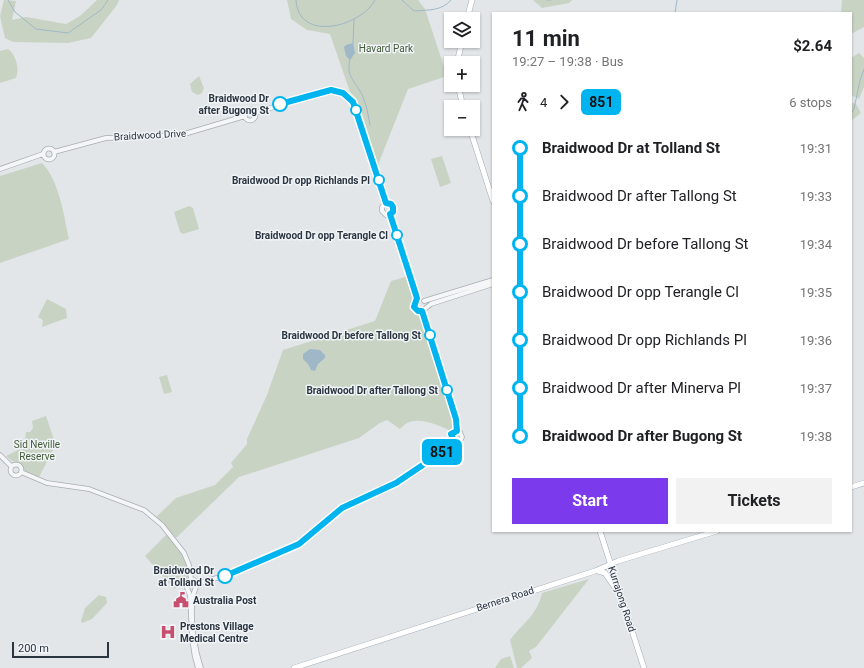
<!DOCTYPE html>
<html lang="en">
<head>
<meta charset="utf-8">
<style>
  body { margin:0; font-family:Roboto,sans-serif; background:#f2f2f2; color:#202124; height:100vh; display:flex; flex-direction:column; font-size:15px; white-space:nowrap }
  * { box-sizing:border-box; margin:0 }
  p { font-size:13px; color:#757577 }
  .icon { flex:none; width:22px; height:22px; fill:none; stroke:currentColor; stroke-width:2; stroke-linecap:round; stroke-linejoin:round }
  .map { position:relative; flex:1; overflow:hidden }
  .sheet { position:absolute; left:492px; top:12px; width:360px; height:520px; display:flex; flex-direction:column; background:#fff; border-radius:0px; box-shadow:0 1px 3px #0004 }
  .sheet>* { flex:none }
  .badge { padding:0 8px; border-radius:6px; font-size:14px; line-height:26px }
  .controls { position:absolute; left:444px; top:12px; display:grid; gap:8px }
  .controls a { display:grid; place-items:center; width:36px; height:36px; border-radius:0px; background:#fff; box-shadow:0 1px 3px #0004; font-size:20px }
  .scale { position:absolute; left:12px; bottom:10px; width:97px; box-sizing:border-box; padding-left:4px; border:2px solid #2b3540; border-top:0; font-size:11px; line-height:14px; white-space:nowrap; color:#2b3540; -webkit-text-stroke:3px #f1f4f7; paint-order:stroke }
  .map>.badge { position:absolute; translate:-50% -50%; box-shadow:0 0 0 2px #fff }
  .legs { display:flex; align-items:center; gap:6px; height:44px; padding:0 20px; font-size:13px }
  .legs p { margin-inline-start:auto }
  .head { display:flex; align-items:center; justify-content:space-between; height:68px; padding:0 20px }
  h1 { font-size:22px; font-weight:700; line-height:30px }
  .primary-button { display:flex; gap:8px; margin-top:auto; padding:8px 20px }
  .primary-button a { flex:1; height:46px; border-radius:0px; background:#7c3aed; color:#fff; font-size:16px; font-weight:700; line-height:46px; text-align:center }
  .primary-button a+a { background:#f2f2f2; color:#202124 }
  ul { padding:0 20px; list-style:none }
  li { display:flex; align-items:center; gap:14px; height:48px; font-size:15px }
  li i { display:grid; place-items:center; width:6px; height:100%; margin:0 5px; background:currentColor }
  li i::after { content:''; width:10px; height:10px; margin:-5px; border:3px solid; border-radius:50%; background:#fff }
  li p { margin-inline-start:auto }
  li:first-child i { background:linear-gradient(#0000 50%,currentColor 0) }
  li:last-child i { background:linear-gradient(currentColor 50%,#0000 0) }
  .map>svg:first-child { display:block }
  .green { fill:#c9d3c3 }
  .water { fill:#9fb8c7 }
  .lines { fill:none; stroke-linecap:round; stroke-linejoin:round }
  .stream { stroke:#9fb8c7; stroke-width:1 }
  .minor-casing { stroke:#a7adb3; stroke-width:5.5 }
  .major-casing { stroke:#a2acb5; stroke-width:6 }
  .minor { stroke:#f4f6f8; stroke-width:4 }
  .major { stroke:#fff; stroke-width:5 }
  .line-1-casing { stroke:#fff; stroke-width:9 }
  .line-1 { stroke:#00b5ef; stroke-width:6 }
  .stop-1-dot { fill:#fff; stroke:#00b5ef; stroke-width:2 }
  .labels { text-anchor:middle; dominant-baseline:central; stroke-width:3; stroke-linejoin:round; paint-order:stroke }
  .park-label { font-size:10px; fill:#445b39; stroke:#f1f4f7 }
  .stop-label { font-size:10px; font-weight:bold; fill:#2b3540; stroke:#f1f4f7; text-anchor:end }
  .street-label { font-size:10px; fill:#2b3540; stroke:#f1f4f7 }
  .poi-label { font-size:10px; font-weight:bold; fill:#2b3540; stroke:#f1f4f7; text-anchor:start }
</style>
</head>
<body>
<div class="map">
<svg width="864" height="668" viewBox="0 0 864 668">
  <rect width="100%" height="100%" fill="#e2e6e9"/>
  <path class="green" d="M4,0L16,1L12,20L26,17L66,24L80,16L97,0H119L117,5L91,38L68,43L13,42L5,38L0,16Z
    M287,0H418L425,9L447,76L408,89L378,165L360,107L356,98L350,92L330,34L307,30L291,19Z
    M533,0H572L569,3L542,8Z
    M842,0H864V27L851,34V13H841Z
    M8,49C16,55 20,69 16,78L0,83V51Z
    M859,53L864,58V87L859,99L851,95V58Z
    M199,76L204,88L202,93L198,95L192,92L190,84Z
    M851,102L856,104L861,113L851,121Z
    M442,156L451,183L440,187L431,159Z
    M42,163C59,180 64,216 69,239L0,263V176Z
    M189,206L193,208L199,229L183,234L180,232L174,212Z
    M408,276L414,299L412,308L420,314L455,425L451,431C435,424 413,413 400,429L387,420L380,423L359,438L239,477L176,538L156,517L176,498L215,485L233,467L231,463L247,444V439L267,395L283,350L375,321L391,281Z
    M47,299L66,309L67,318L42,327L43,320L38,317Z
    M167,375L172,392L164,394L159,377Z
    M46,416L55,443L52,445L53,450L39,477L25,471L20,463L12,461L6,456L24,447L26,432H30L33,428L32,421Z
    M167,534C175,545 198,567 185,581C182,584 177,586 174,589L145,556Z
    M589,579L536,647L529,651L532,658L521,668H517L510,640C522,624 538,614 542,593Z
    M99,595L106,597L107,603L92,619L82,623L81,621L85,608Z
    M510,656L514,668H495L501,659Z"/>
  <path class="water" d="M353,43L355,53L350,60L346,56L344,47L346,45Z
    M310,349L320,350L325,355V358L318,364L315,371L311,370L308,364L303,359V354Z"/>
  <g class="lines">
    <path class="stream" d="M8,0L15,12L36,29L68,33L101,10L108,0
      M296,0C298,43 361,27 375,0
      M402,0L414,11C428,10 442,11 451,0
      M547,0H551
      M675,13L677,0
      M353,44L354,19
      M350,59C345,78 357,82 363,97C367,106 368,115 370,125
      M851,113L854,109L860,80L864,69"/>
    <defs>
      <path id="minor" d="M244.5 115a5.5 5.5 0 1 1 11 0a5.5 5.5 0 1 1-11 0Z
        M255,113L328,90C340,89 349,94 354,105L386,203
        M43.5 154a5.5 5.5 0 1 1 11 0a5.5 5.5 0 1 1-11 0Z
        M54,152L106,138L181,135L245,116
        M0,169L43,154
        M386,203L382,207V211L386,215L390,214
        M386,203L391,204L393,207V212L390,214
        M390,214L417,300
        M417,300L414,305L415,309L422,311
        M424,301L493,280
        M422,311L456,419L457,431
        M422,311L431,304L493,284
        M454,441H460L462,437L460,432L457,431
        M454,441L451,434L457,431
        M0,455L11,466
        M10.5 470a5.5 5.5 0 1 1 11 0a5.5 5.5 0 1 1-11 0Z
        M21,472L47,483L89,489L144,510L162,525L184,553L189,565L191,579
        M191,579L194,580L197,584C196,588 194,591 193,596C190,619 194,646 201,668
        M191,579L187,582C185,587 189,590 190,596C192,621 190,644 198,668
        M197,584L230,574L299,544L310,537L339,510L360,498L396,483L448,448L454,441"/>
      <path id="major" d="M467,19L472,0
        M457,63L462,41
        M458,85L463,107
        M470,129L493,201
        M851,487L864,483
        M600,531L644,668
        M598,571L605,573L620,595
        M294,668L595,571L618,561L717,531"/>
    </defs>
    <use href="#minor" class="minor-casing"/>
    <use href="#major" class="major-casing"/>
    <use href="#minor" class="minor"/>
    <use href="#major" class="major"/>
  </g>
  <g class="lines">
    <defs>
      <path id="line-1" d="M225,576L299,544L342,508L396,483L448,448L454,441L451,434L457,431L456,419L423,314L422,311H418L414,307L417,298L390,214L393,212V207L391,204L386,203L353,102L343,93L331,90L280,104"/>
    </defs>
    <use href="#line-1" class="line-1-casing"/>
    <use href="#line-1" class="line-1"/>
  </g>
  <defs>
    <symbol id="civic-bare" viewBox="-9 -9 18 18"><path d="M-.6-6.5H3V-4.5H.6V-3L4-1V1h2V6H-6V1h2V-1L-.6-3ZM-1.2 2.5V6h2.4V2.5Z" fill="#c74f6f" stroke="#f1f4f7" stroke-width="2.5" paint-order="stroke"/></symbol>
    <symbol id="hospital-bare" viewBox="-9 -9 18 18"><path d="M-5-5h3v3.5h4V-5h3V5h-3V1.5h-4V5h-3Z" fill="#c74f6f" stroke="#f1f4f7" stroke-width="2.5" paint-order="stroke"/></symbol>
  </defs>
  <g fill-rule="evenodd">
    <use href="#civic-bare" x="170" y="589" width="22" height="22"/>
    <use href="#hospital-bare" x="157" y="621" width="22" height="22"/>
  </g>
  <g class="stop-1-dot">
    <circle cx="280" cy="104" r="7"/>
    <circle cx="356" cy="110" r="5"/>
    <circle cx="379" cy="180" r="5"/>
    <circle cx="397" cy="235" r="5"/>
    <circle cx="430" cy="335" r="5"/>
    <circle cx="447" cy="390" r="5"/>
    <circle cx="225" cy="576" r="7"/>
  </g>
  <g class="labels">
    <g class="park-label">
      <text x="386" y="48">Havard Park</text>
      <text x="37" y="444">Sid Neville<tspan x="37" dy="12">Reserve</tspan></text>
    </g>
    <g class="stop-label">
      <text x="269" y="98">Braidwood Dr<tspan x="269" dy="12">after Bugong St</tspan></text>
      <text x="370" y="180">Braidwood Dr opp Richlands Pl</text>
      <text x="388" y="235">Braidwood Dr opp Terangle Cl</text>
      <text x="421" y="335">Braidwood Dr before Tallong St</text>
      <text x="438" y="390">Braidwood Dr after Tallong St</text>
      <text x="214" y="570">Braidwood Dr<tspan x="214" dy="12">at Tolland St</tspan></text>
    </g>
    <g class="street-label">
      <text transform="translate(150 135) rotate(-3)">Braidwood Drive</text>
      <text transform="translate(505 599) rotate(-18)">Bernera Road</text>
      <text transform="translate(622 599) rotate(72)">Kurrajong Road</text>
    </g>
    <g class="poi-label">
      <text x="193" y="600">Australia Post</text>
      <text x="180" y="626">Prestons Village<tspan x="180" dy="12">Medical Centre</tspan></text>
    </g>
  </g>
</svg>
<div class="controls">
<a><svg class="icon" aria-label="layers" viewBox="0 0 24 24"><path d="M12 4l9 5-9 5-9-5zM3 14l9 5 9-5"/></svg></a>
<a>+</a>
<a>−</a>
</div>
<div class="scale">200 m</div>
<b class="badge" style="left:442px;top:452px;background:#00b5ef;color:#111">851</b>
<section class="sheet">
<div class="head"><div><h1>11 min</h1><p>19:27 – 19:38 · Bus</p></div><b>$2.64</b></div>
<div class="legs"><svg class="icon" aria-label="walk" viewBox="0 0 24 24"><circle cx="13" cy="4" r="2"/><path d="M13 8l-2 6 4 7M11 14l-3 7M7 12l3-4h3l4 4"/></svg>4<svg class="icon" aria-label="forward" viewBox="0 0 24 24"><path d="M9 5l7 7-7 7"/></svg><b class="badge" style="background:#00b5ef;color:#111">851</b><p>6 stops</p></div>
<ul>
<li><i style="color:#00b5ef"></i><b>Braidwood Dr at Tolland St</b><p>19:31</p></li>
<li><i style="color:#00b5ef"></i><span>Braidwood Dr after Tallong St</span><p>19:33</p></li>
<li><i style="color:#00b5ef"></i><span>Braidwood Dr before Tallong St</span><p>19:34</p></li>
<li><i style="color:#00b5ef"></i><span>Braidwood Dr opp Terangle Cl</span><p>19:35</p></li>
<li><i style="color:#00b5ef"></i><span>Braidwood Dr opp Richlands Pl</span><p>19:36</p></li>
<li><i style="color:#00b5ef"></i><span>Braidwood Dr after Minerva Pl</span><p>19:37</p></li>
<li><i style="color:#00b5ef"></i><b>Braidwood Dr after Bugong St</b><p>19:38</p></li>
</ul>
<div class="primary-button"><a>Start</a><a>Tickets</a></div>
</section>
</div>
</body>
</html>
